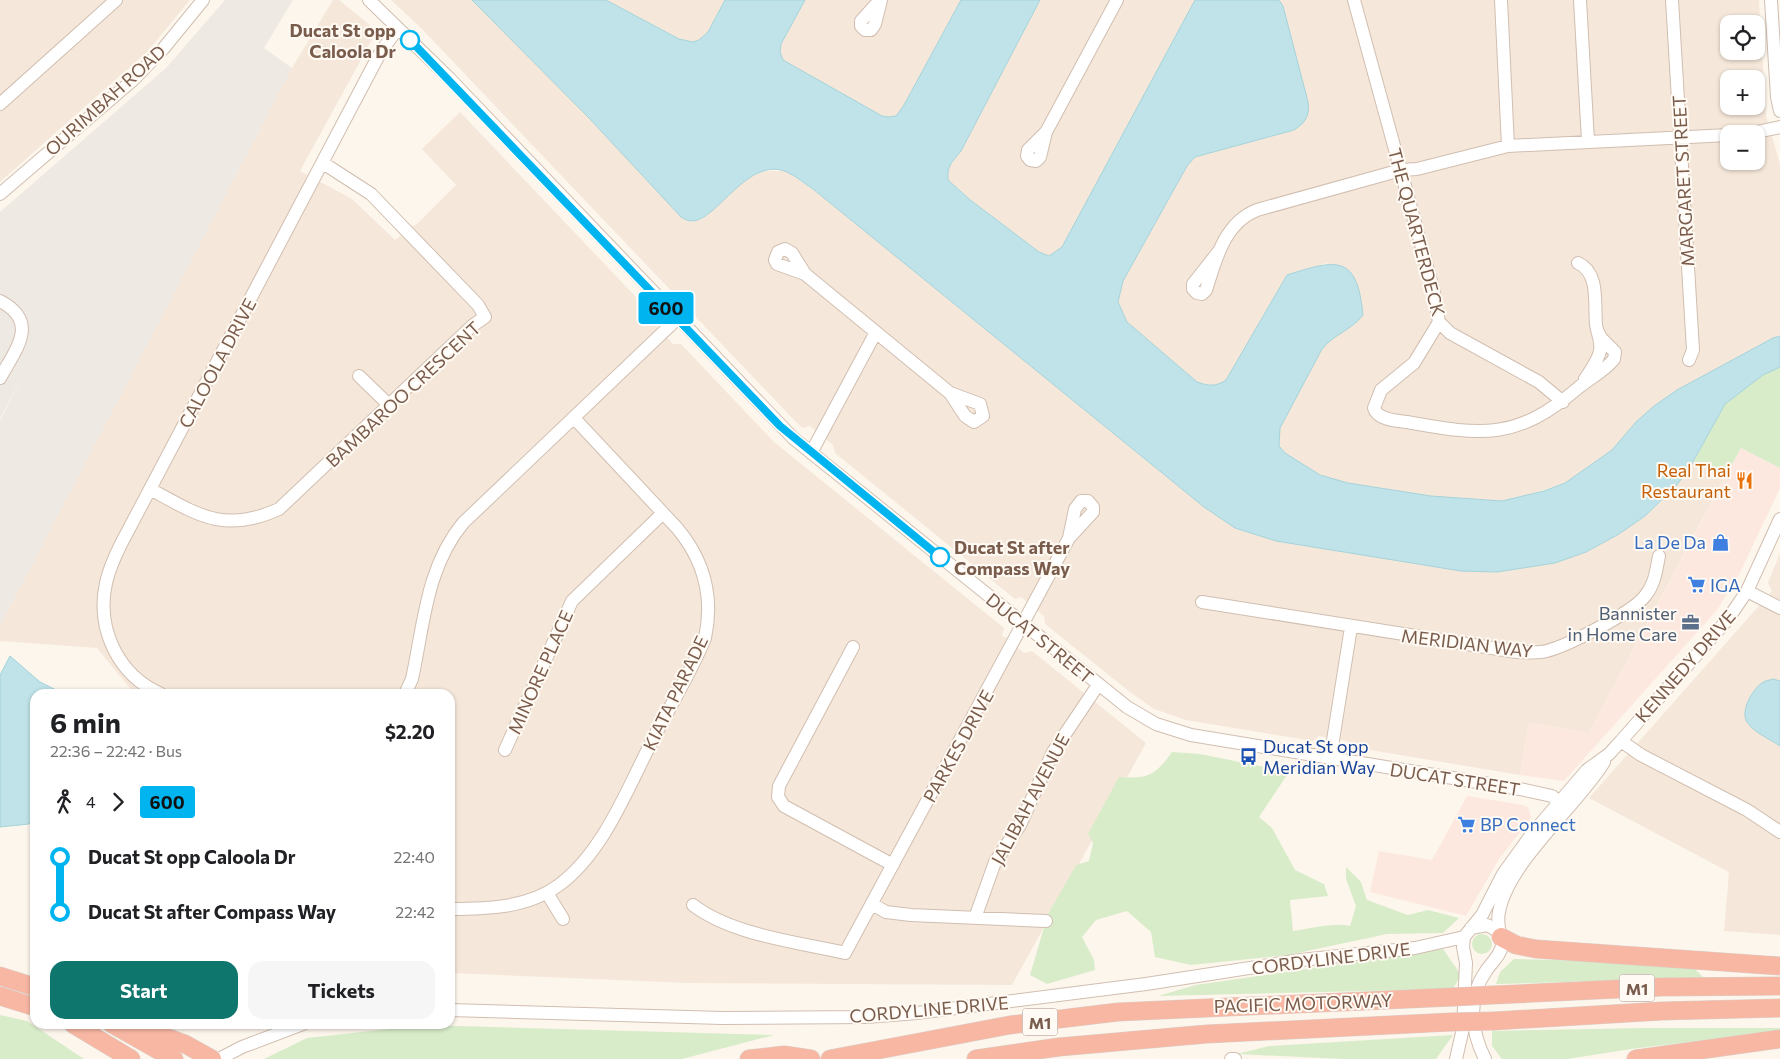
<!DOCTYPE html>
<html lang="en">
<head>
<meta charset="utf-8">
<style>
  body { margin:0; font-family:Commissioner,sans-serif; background:#f6f6f6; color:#202124; height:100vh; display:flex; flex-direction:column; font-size:19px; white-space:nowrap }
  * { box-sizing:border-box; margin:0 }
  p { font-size:16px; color:#757577 }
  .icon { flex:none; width:28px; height:28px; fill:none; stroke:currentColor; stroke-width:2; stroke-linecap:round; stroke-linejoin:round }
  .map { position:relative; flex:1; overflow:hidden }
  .details { position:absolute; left:30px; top:689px; width:425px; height:340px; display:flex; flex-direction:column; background:#fff; border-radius:15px; box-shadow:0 1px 4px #0004 }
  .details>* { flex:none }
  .badge { padding:0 10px; border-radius:4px; font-size:18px; line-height:32px }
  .controls { position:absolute; left:1720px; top:15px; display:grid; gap:10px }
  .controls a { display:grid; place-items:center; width:45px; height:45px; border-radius:10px; background:#fff; box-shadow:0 1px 4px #0004; font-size:25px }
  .map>.badge { position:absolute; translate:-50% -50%; box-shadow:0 0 0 2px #fff }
  .legs { display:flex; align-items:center; gap:8px; height:55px; padding:0 20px; font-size:16px }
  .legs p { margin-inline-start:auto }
  .headline { display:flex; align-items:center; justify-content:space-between; height:85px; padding:0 20px }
  h1 { font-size:28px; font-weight:700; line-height:38px }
  .primary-button { display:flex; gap:10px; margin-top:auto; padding:10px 20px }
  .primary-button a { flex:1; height:58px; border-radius:15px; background:#0f766e; color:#fff; font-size:20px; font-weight:700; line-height:58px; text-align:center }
  .primary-button a+a { background:#f6f6f6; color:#202124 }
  ul { padding:0 20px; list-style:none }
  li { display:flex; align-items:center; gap:18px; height:55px; font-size:19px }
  li i { display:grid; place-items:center; width:8px; height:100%; margin:0 6px; background:currentColor }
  li i::after { content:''; width:12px; height:12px; margin:-6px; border:4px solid; border-radius:50%; background:#fff }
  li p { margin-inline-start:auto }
  li:first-child i { background:linear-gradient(#0000 50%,currentColor 0) }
  li:last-child i { background:linear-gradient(currentColor 50%,#0000 0) }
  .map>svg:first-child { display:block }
  .residential { fill:#f5e8da; fill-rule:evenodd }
  .commercial { fill:#fde8e0 }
  .industrial { fill:#efe9e4 }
  .green { fill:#d8ecc9 }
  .water { fill:#bfe3e8; stroke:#a5d3da }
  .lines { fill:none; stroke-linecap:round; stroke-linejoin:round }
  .minor-casing { stroke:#d1beb0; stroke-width:14 }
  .highway-casing { stroke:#dad1cd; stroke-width:19 }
  .minor { stroke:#fff; stroke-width:12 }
  .highway { stroke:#f7b7a3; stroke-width:18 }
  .highway-bridge-casing { stroke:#dad1cd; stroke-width:19; stroke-linecap:butt }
  .highway-bridge { stroke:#f7b7a3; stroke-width:18 }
  .line-1-casing { stroke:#fff; stroke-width:11 }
  .line-1 { stroke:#00b5ef; stroke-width:8 }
  .stop-1-dot { fill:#fff; stroke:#00b5ef; stroke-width:2.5 }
  .labels { text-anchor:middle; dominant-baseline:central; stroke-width:4; stroke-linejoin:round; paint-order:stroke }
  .shield { fill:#fffaf3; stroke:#a28b7f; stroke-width:1 }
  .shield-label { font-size:16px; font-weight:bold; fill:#7a5c4d }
  .stop-label { font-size:18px; font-weight:bold; fill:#7a5c4d; stroke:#fffaf3; text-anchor:end }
  .street-label { font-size:18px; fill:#7a5c4d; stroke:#fffaf3 }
  .food-label { font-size:18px; fill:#c56008; stroke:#fffaf3; text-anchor:end }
  .shop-label { font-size:18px; fill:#366cbe; stroke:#fffaf3; text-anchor:start }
  .service-label { font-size:18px; fill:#4e5e75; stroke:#fffaf3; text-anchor:end }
  .transit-label { font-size:18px; fill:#164399; stroke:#fffaf3; text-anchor:start }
</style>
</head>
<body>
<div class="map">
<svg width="1780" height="1059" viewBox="0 0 1780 1059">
  <rect width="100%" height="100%" fill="#fdf6ec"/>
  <path class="residential" d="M0,0H190L148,51L0,182Z
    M333,0H339L371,26L374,36L300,171L352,199L395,240L419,222L456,185L422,149L460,112L653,315V322L673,344H681L774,442L1004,628L1002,635L1024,653L1032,651L1146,743L1012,985L688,983L450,973V694H137L133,692L97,648L0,641V626L292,68Z
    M391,0H472L589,118L681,217L691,222L702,219L745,180L763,171H786L813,189L1204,507L1235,528L1276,541L1461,571L1497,572L1555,563L1586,552L1619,534L1645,516L1662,500L1694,461L1725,477L1589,733L1529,723L1520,775L1352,747L1347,741L1319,736L1313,741L1186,720L1154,709L1130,692L1045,624L1044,616L1021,597L1015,599L835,453L833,445L810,426L803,428L795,421L421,28Z
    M606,0H725L708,32L699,40L693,42L679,39Z
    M805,0H961L904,105L896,116L889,117L882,116L783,61L780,52L781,44Z
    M1040,0H1195L1062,247L1049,256L1039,252L969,199L948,180L947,170L951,161L961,151Z
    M1279,0H1759L1766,116L1780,164V336L1773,338L1677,390L1636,422L1612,450L1565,483L1522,497L1502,501L1431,496L1348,483L1320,475L1285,453L1279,446L1280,428L1322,349L1330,338L1356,324L1327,263L1287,275L1226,380L1219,385L1208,386L1197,382L1127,322L1118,302L1123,281L1187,166L1195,157L1294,130L1283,6ZM1729,24H1756V51H1729ZM1729,79H1756V106H1729ZM1729,134H1756V161H1729Z
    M1780,553V681L1773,679L1746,721L1753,729L1780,746V935L1724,931L1729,872L1589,798L1772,591L1768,583Z"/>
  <path class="commercial" d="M1741,448L1780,468V488L1738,577L1717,610L1564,781L1520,775L1529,723L1589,733Z
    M1467,796L1523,805L1528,807L1531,818L1499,859L1466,916L1370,892L1379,851L1432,860Z"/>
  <path class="industrial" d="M225,0H293L264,48L292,68L0,626V421L26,370L0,419V212L166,68Z"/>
  <path class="green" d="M1780,367V468L1741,448L1725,477L1694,461L1725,404L1763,375Z
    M1172,752L1200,754L1289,772L1259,817L1272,828L1295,870L1324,884L1328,896L1290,900L1293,931C1310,929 1334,922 1350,926L1356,906L1346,879V867L1361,882L1367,900L1408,915L1428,910L1459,918L1443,933L1387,934L1288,955L1191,965L1155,957L1151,932L1127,911L1096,920L1082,937L1094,960L1095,970L1047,984L1030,975L1048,914L1076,865L1089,861L1093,843L1088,834L1119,777C1148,779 1155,776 1172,752Z
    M1472 944a10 10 0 1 1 20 0a10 10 0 1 1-20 0Z
    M1443,949L1461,975L1453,989L1158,996L1196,985Z
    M1514,959L1593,961L1695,969L1704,978L1496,984L1500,972Z
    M0,1015L27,1021L84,1059H0Z
    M425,1025L774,1035L682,1059H264L307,1038Z
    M1643,1028H1780V1031L1631,1049L1567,1059H1502L1492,1046V1031Z
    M1453,1035L1436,1059H1343L1237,1054L1269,1046Z"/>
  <path class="water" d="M472,0H606L679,39L693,42L699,40L708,32L725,0H805L781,44L780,52L783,60L882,116L889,117L896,116L904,105L961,0H1040L961,151C952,162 947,165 948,180L969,199L1039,252L1049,256L1062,247L1195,0H1279L1283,6L1308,102C1310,116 1305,123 1294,130L1195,157L1187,166L1123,281L1118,302L1127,322L1197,382C1208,386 1216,387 1226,380L1287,275C1337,259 1357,254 1363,315C1352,330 1334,334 1322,349L1280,428L1279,446L1285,453L1320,475L1348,483L1431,496L1502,501L1544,491L1565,483L1612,450L1636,422L1654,406L1677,390L1773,338L1780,336V367L1763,375L1725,404L1689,469L1676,486L1645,516L1619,534L1586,552L1555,563L1497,572L1461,571L1276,541L1235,528L1204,507L813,189C805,184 796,176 787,172C748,155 717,221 692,221C688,221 684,219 681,217L589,118Z
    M10,656L40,682L64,694H35V813L29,824L0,827V675Z
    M1773,679L1780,681V746C1770,739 1754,733 1747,722C1740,711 1752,690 1762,683C1764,681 1770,680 1773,679Z"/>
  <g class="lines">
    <defs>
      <path id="minor" d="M369,0L449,78L793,438L1127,707L1156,724L1191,735L1520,789L1552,796L1566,809
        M880,0L861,21V26L865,30H871L875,24L881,0
        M1354,0L1433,288L1439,322L1450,333L1539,382L1563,402
        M1501,0L1508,146
        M1580,0L1588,141
        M1672,0L1693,350L1689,360
        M1771,0L1777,97L1780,111
        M0,104L116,0
        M1046,132L1040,157L1036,161L1030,160L1027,156L1028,150L1046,132L1052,121L1117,0
        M1747,134L1780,127
        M0,194L133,80L163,49L203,0
        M1219,251L1193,284V289L1197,293L1202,294L1206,290C1216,259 1224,223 1257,210L1401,170L1417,169L1508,146L1729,135
        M1578,263C1600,273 1594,304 1596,324C1597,333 1602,342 1600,351C1598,361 1590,371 1585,379
        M805,274L777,264L775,260L778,252L785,249L792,253L805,274L950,393L980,404L983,416L974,422L965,416L950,393
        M0,301C40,322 16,349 0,378
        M1439,322L1414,363L1381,390L1374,408C1377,420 1398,421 1407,422C1483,436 1517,440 1578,388C1590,378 1605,371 1614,359L1615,352L1601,338L1597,330
        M359,376L389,405
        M811,453L876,332
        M150,489C198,515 224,534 279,509L472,326L485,317L478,305L371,194L323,163
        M1747,591L1780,608
        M1202,602L1517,652C1525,652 1533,653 1541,652C1561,650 1633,612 1645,596C1655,584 1656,571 1659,556
        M853,647L779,786L778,797L784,806L893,865
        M161,694C118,675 96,629 106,583C109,569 115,556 121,544L380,53L398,28
        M405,694L412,679C424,624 426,568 463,523L677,319
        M1621,741L1641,755L1747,810L1780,832
        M505,750L572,601L663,513
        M1330,759L1351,627
        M547,893L563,919
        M872,904L886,912L911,915L1046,921
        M693,905C732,935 797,942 845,953L1069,538L1075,509L1081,501H1088L1093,507V512L1069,538
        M450,909C487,909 528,908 559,885C604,852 628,787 653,739C670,706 691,673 705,638C714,596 704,560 677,528L574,418
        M975,918L995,862L1020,825L1053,752L1098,685
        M1471,928L1487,925C1496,929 1503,934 1502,945C1501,955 1491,963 1486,971C1467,998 1471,1031 1485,1059
        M1500,935C1499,927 1497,920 1499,912C1508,862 1577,806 1604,762
        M450,1010L722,1018L867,1017L917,1013L1146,984L1301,960L1415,948L1464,937
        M219,1059L242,1047L303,1024
        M1231,1059H1235
        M1456,1059L1463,1028L1466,963L1463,947L1464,937L1482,915L1503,874L1531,835L1587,770L1609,754L1621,741L1728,619L1747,591L1780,519"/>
      <path id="highway" d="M1501,937L1516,945L1536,949L1780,966
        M0,976L35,987
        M1493,995L1661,987L1780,986
        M0,996L35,1007
        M1494,1021L1662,1011L1780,1008
        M73,1024L131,1059
        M112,1024L174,1059
        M129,1024L185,1044L212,1059
        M749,1059L784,1055L811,1059
        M830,1059L1010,1025L1118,1012L1453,997
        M976,1059L1059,1047L1207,1034L1451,1022
        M1636,1059L1780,1039"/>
    </defs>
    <use href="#minor" class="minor-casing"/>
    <use href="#highway" class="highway-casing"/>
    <use href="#minor" class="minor"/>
    <use href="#highway" class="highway"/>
    <defs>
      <path id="highway-bridge" d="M1453,997L1493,995
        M1451,1022L1494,1021"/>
    </defs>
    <use href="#highway-bridge" class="highway-bridge-casing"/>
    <use href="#highway-bridge" class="highway-bridge"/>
  </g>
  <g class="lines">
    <defs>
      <path id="line-1" d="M410,40L780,426L940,557"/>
    </defs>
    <use href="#line-1" class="line-1-casing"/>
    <use href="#line-1" class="line-1"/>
  </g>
  <defs>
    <symbol id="restaurant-bare" viewBox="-9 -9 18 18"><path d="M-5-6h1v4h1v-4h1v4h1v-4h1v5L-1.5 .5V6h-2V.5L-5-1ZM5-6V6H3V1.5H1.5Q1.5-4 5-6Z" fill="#e8710a" stroke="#fffaf3" stroke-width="2.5" paint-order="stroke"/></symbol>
    <symbol id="shop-bare" viewBox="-9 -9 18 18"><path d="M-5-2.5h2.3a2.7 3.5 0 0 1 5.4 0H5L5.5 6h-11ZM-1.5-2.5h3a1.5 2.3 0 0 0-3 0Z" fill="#3f7fe0" stroke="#fffaf3" stroke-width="2.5" paint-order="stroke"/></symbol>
    <symbol id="supermarket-bare" viewBox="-9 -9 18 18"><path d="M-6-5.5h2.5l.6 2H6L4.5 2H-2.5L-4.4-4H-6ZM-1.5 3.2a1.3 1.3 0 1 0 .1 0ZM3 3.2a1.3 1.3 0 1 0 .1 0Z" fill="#3f7fe0" stroke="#fffaf3" stroke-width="2.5" paint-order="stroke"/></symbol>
    <symbol id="office-bare" viewBox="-9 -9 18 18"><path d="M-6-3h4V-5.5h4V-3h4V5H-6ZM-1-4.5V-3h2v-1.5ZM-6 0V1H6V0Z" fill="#5c6f8a" stroke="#fffaf3" stroke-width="2.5" paint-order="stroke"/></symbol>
    <symbol id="bus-bare" viewBox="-9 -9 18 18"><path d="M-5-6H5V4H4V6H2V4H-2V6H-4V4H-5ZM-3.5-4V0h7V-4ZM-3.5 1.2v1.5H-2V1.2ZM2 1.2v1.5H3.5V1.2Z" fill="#1a4fb4" stroke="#fffaf3" stroke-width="2.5" paint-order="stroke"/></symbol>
  </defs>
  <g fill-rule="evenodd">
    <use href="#restaurant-bare" x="1732" y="468" width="25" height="25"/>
    <use href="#shop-bare" x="1708" y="530" width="25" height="25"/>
    <use href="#supermarket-bare" x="1684" y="572" width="25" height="25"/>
    <use href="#office-bare" x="1678" y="610" width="25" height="25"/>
    <use href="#bus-bare" x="1236" y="744" width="25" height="25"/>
    <use href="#supermarket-bare" x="1454" y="812" width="25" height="25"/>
  </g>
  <g class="stop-1-dot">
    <circle cx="410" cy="40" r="9"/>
    <circle cx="940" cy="557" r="9"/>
  </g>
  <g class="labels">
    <g class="shield">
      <rect x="1619.5" y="974.5" width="35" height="27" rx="4"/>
      <rect x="1022.5" y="1008.5" width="35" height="27" rx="4"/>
    </g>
    <g class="shield-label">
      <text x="1637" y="988">M1</text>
      <text x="1040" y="1022">M1</text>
    </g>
    <g class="stop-label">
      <text x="396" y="30">Ducat St opp<tspan x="396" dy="21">Caloola Dr</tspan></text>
      <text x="954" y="547" text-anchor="start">Ducat St after<tspan x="954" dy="21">Compass Way</tspan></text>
    </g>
    <g class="street-label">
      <text transform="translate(105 100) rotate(-42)">OURIMBAH ROAD</text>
      <text transform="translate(1683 181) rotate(-93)">MARGARET STREET</text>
      <text transform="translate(1417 232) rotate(75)">THE QUARTERDECK</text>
      <text transform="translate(217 363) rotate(-62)">CALOOLA DRIVE</text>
      <text transform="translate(403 394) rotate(-43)">BAMBAROO CRESCENT</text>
      <text transform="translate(1040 638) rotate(39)">DUCAT STREET</text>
      <text transform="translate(1467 643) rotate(7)">MERIDIAN WAY</text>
      <text transform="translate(1685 666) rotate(-49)">KENNEDY DRIVE</text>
      <text transform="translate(540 672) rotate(-66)">MINORE PLACE</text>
      <text transform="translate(675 693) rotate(-64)">KIATA PARADE</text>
      <text transform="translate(958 746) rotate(-61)">PARKES DRIVE</text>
      <text transform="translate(1455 779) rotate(9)">DUCAT STREET</text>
      <text transform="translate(1030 799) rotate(-62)">JALIBAH AVENUE</text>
      <text transform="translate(1331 958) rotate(-7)">CORDYLINE DRIVE</text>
      <text transform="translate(1303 1003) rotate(-2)">PACIFIC MOTORWAY</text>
      <text transform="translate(929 1009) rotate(-5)">CORDYLINE DRIVE</text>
    </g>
    <g class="food-label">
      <text x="1731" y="470">Real Thai<tspan x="1731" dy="21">Restaurant</tspan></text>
    </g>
    <g class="shop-label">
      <text x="1706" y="542" text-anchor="end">La De Da</text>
      <text x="1710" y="585">IGA</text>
      <text x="1480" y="824">BP Connect</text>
    </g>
    <g class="service-label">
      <text x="1677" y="613">Bannister<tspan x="1677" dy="21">in Home Care</tspan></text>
    </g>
    <g class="transit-label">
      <text x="1263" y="746">Ducat St opp<tspan x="1263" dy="21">Meridian Way</tspan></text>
    </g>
  </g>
</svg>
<div class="controls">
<a><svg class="icon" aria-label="locate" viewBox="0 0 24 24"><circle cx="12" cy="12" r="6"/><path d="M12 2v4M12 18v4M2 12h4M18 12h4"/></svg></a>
<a>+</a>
<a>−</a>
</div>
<b class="badge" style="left:666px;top:308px;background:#00b5ef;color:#111">600</b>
<section class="details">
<div class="headline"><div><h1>6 min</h1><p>22:36 – 22:42 · Bus</p></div><b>$2.20</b></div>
<div class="legs"><svg class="icon" aria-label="walk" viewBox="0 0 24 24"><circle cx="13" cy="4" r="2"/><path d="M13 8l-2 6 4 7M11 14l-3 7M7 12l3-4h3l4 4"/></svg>4<svg class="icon" aria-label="forward" viewBox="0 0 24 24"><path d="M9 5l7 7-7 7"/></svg><b class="badge" style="background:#00b5ef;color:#111">600</b></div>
<ul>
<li><i style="color:#00b5ef"></i><b>Ducat St opp Caloola Dr</b><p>22:40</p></li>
<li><i style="color:#00b5ef"></i><b>Ducat St after Compass Way</b><p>22:42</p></li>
</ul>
<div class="primary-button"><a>Start</a><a>Tickets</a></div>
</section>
</div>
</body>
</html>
